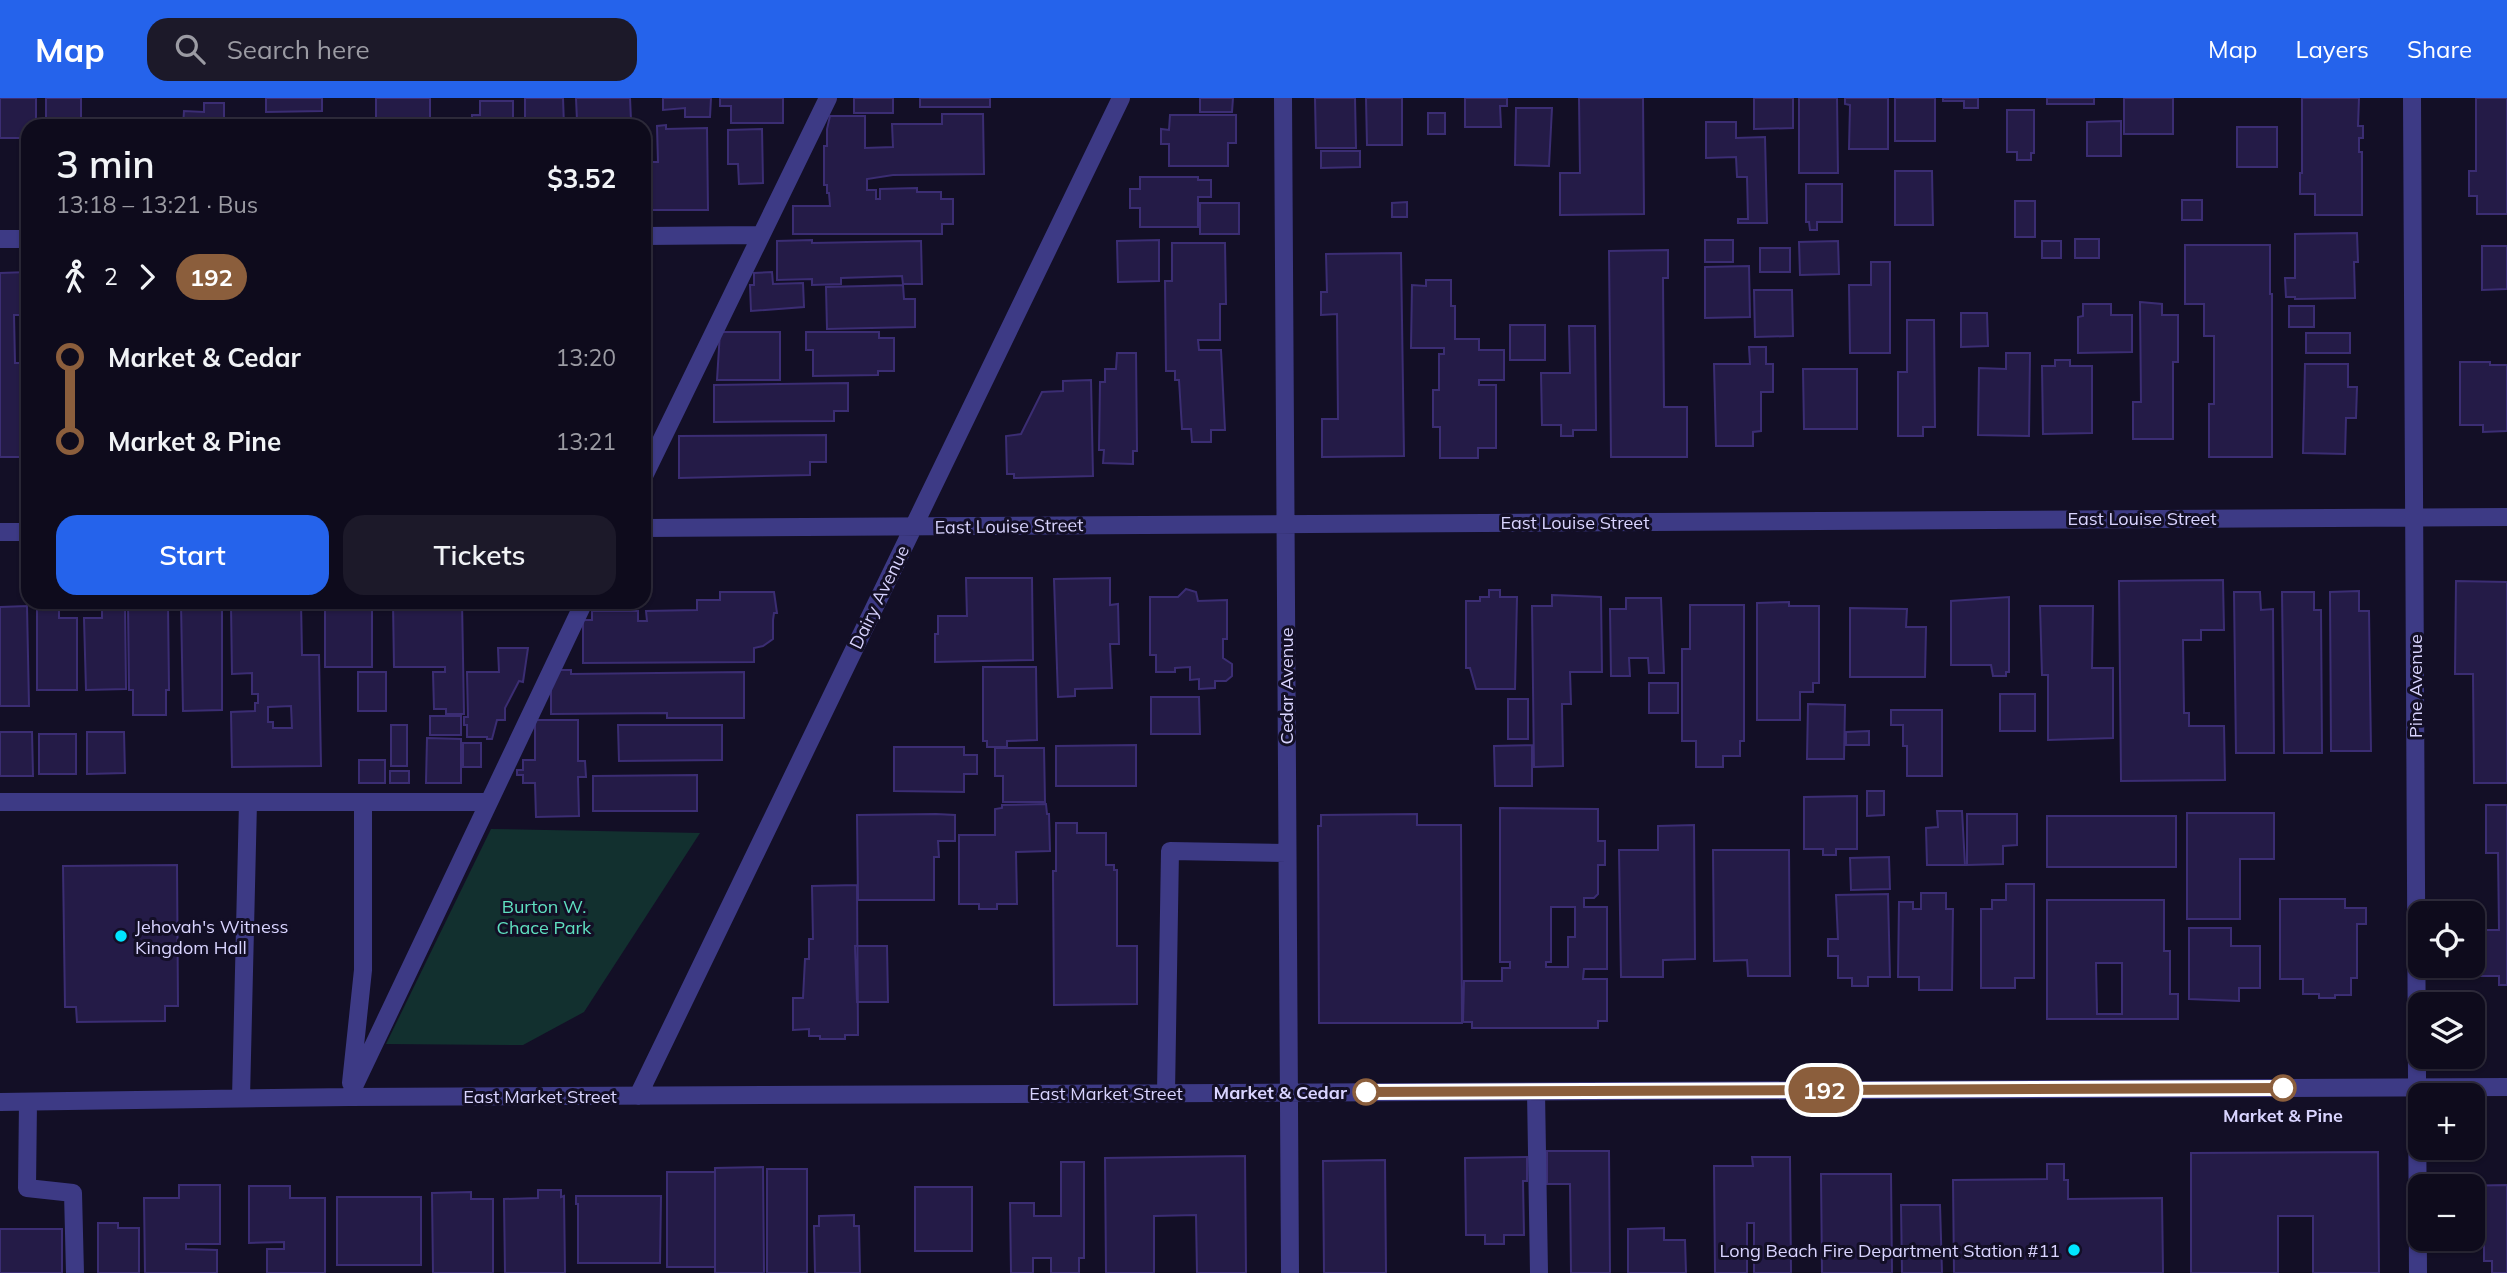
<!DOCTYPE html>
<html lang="en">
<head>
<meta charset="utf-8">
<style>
  body { margin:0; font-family:Mulish,sans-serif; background:#1c1929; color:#f1f3f6; height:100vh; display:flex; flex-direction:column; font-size:26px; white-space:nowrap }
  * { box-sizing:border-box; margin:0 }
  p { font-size:23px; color:#9b9ba3 }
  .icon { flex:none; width:38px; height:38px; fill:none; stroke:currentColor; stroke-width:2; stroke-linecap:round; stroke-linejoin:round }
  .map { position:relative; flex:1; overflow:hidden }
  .drawer { position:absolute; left:21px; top:21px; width:630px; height:490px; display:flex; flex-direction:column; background:#0e0b1c; border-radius:21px; box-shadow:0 2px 5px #0004,0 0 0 2px #2e2b3b }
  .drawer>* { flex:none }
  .badge { padding:0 14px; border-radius:23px; font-size:24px; line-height:46px }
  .controls { position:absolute; left:2408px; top:803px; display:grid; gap:14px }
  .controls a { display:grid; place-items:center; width:77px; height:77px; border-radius:14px; background:#0e0b1c; box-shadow:0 2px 5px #0004,0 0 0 2px #2e2b3b; font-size:35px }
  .map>.badge { position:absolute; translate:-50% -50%; box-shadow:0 0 0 4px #fff }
  .legs { display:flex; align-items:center; gap:10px; height:77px; padding:0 35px; font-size:23px }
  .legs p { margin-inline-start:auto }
  .summary { display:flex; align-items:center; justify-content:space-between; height:119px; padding:0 35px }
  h1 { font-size:38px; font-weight:600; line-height:52px }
  .button { display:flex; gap:14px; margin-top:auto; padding:14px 35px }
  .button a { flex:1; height:80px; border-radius:21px; background:#2563eb; color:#fff; font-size:28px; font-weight:600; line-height:80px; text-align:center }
  .button a+a { background:#1c1929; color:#f1f3f6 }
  ul { padding:0 35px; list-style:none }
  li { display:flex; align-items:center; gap:24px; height:84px; font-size:26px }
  li i { display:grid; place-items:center; width:10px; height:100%; margin:0 9px; background:currentColor }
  li i::after { content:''; width:18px; height:18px; margin:-9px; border:5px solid; border-radius:50%; background:#0e0b1c }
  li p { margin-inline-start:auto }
  li:first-child i { background:linear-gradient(#0000 50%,currentColor 0) }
  li:last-child i { background:linear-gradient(currentColor 50%,#0000 0) }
  header { display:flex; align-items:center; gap:42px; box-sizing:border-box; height:98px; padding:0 35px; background:#2563eb; color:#fff }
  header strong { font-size:33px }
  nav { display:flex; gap:38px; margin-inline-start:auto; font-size:24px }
  .search { width:490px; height:63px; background:#1c1929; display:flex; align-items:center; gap:18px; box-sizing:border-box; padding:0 24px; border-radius:21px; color:#9b9ba3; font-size:26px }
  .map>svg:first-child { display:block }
  .green { fill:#12302f }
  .building { fill:#241b47; stroke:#3b2d73; stroke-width:2; fill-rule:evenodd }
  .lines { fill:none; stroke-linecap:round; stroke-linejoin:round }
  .minor { stroke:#3d3a85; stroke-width:18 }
  .line-1-casing { stroke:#fff; stroke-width:16 }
  .line-1 { stroke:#8b5e3c; stroke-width:10 }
  .poi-dot { fill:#00e5ff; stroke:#130f26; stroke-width:2.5 }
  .stop-1-dot { fill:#fff; stroke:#8b5e3c; stroke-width:3.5 }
  .labels { text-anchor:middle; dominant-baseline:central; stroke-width:6; stroke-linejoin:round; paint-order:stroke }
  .street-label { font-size:18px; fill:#d9d4ff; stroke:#130f26 }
  .park-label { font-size:18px; fill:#5fe0c0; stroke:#130f26 }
  .poi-label { font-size:18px; fill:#d9d4ff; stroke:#130f26; text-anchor:start }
  .stop-label { font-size:18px; font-weight:bold; fill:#d9d4ff; stroke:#130f26; text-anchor:end }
</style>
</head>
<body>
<header>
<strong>Map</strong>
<div class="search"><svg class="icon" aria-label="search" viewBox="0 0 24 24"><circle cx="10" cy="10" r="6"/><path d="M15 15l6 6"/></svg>Search here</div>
<nav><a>Map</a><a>Layers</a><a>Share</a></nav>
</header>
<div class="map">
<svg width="2507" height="1175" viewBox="0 0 2507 1175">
  <rect width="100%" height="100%" fill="#130f26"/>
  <path class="green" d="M491,731L700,735L584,914L523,947L386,946Z"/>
  <path class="building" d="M0,0H36V28H28V40H0Z
    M46,0H81V28H46Z
    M266,0H322V13L266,14Z
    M376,0H430V28H376Z
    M525,0H563L564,28H525Z
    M576,0H630L631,22L577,23Z
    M663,0H711L710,19H685V10L663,12Z
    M720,0H783V25H731V8H720Z
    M854,0H893V15H854Z
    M920,0H990V9H920Z
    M1200,0H1233L1232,14H1200Z
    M1315,0H1355L1356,50H1316Z
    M1366,0H1402V47H1367Z
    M1465,0H1507V8H1500L1501,29H1465Z
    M1579,0H1643L1644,116L1560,117V75H1580Z
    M1754,0H1793V30L1754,31Z
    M1799,0H1837L1838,75H1799Z
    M1845,0H1888V51H1849L1850,7L1845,6Z
    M1895,0H1935V43H1895Z
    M1943,0H1978V10H1964V3H1943Z
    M2047,0H2094V6H2047Z
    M2124,0H2173V36H2124Z
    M2302,0H2359L2358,28H2363V40H2359V54H2362V117H2315V96H2300V75H2302Z
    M2476,0H2507V116H2477V98H2469V73H2476Z
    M480,3H513V28H472V17H480Z
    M204,5H224V28H183L184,13L204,14Z
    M1516,10H1552L1549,68L1515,67Z
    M2007,12H2034V55H2031V62H2017V54H2007Z
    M1428,15H1445V36H1428Z
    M942,16H983L984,76L893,77L867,81V92H876V101H880V91L917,90V94H941V101H953V126H942V136H793V108H830L829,95H827V87H824V48H827V31L830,18H865V50L893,49L892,26H942Z
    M1170,17H1236V45H1228V68H1169V46H1161V31L1169,32Z
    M233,20H286V28H233Z
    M2121,23V58H2087V24Z
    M1706,24H1736V40L1765,39L1767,125H1738V121H1748L1747,79H1737L1736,59L1706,60Z
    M666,27V31L707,30L708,112H648V70L650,69V64H658L657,28Z
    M2237,29H2277V69H2237Z
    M762,31L763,85L739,86L738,66H728V32Z
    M1321,53H1360V69L1321,70Z
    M1895,73H1932L1933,127H1895Z
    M1140,79H1198V82H1211V99H1198V129H1140V110H1130V91H1140Z
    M1806,86H1842V124H1817V132H1810L1809,124H1806Z
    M2182,102H2202V122H2182Z
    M2015,103H2035V139H2015Z
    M1407,104V119H1392V105Z
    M1200,105H1239V136H1200Z
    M2357,135L2358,164H2354L2355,200L2295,201V199H2286L2285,180H2295V136Z
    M2075,141H2099V160H2075Z
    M812,142V145L921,143L922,186H903L902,178L841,180V186L812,187V181L777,182V143Z
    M1159,142V183L1118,184L1117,143Z
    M1705,142H1733V164H1705Z
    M1838,143L1839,176L1800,177L1799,144Z
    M2042,143H2061V160H2042Z
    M1172,145H1225L1226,206H1220V242H1198L1199,252H1221L1225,332H1211V344H1192L1191,331H1182L1179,282H1175V273H1166L1165,183H1172Z
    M2185,147H2270V196H2272V359H2209V306H2214V238H2204V206H2185Z
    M2482,148H2507V191L2482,192Z
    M1760,150H1790V174H1760Z
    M1668,152V180H1663L1664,309H1687V359H1611L1609,153Z
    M1401,155L1404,358L1322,359V321H1338L1337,216L1321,217V194H1327L1326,156Z
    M1871,164H1890V255H1850L1849,187H1871Z
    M1749,168L1750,219L1705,220V169Z
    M28,174V217H14L15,265H22V296H28V359H0V175Z
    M772,174L773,186L803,185L804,209L751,213L750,187H754V175Z
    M1426,182H1451V208H1455V241H1479V252H1504V282H1479V287H1496V350H1478V360H1440V329H1433V292H1439V256H1444V250H1411L1412,187L1426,188Z
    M903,187L904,201H915V229L827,231L826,189Z
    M1754,192H1792L1793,238L1755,239Z
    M2140,204L2162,206V217H2178V264H2173V341H2133V304H2141Z
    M2083,206H2111V217H2132V254L2078,255V219L2083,218Z
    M2289,208H2314V229H2289Z
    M1961,215H1987L1988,248L1961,249Z
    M1907,222H1934L1935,329H1923V338H1898V274H1907Z
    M1510,227H1545V262H1510Z
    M1569,228H1595L1596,332H1573V338H1561V327H1542L1541,275H1570Z
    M720,234H780V282H717Z
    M806,234H879V240H894V273H878V277L813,278V252H806Z
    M2306,235H2350V255H2306Z
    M1749,249H1766V266H1773V294H1761V333L1753,334V348H1716L1714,266H1750Z
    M1117,255H1136L1137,353H1133V366L1103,365L1104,352H1099L1100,284H1105V271H1116Z
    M2006,255H2030L2029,338L1978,337L1979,270L2006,271Z
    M2055,262H2070V268H2092V335L2043,336L2042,268H2055Z
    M2460,264H2490V267H2507V333L2483,334V327H2460Z
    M2305,266H2348V289H2357L2356,320H2346L2345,356L2303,355Z
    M1803,271H1857V331H1804Z
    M1091,282L1093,378L1014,380V376H1007L1006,338L1021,336L1042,294L1063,293V283Z
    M848,285V313H834V323L714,324V287Z
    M826,337V364H810V377L679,380V338Z
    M966,480H1032L1033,562L935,564V536H938V518H967Z
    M1110,480V507L1118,506L1119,546H1110L1112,590L1075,591V598L1058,599L1054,481Z
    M2223,482L2224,532H2201V542H2183L2184,615H2189V628H2224L2225,682L2121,683L2119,483Z
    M2456,483L2507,484V685H2474L2473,576H2455Z
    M1186,491L1196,494L1198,503L1227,502V541H1223V560L1232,566V578L1226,583H1215V590L1199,591V581L1190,582V569L1175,570V574H1156V557H1150V499H1178Z
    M1489,492H1500V499H1517L1515,591H1476L1470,570H1466V503H1480V499H1489Z
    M2359,493V513H2369L2371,653H2331L2330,494Z
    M720,494H774L777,515H774L773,522V541L763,548L754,550V564L583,565V522H592V513H638V523H647L646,513L697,512V502H720Z
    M2234,494H2260L2261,512L2273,511L2274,655H2236Z
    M2282,494H2314V512H2321L2322,655H2284Z
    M1552,497L1601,499L1602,574H1570L1571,606H1562L1563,668L1534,669L1532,508H1552Z
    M2009,499V574H2006V578H1993L1991,567H1951V503Z
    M1626,500H1661L1664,575H1649L1648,560H1629L1630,578H1611L1610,511H1626Z
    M128,504L168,506L169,592H166V617H133V592H129Z
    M199,504H222V612L183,613L181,506Z
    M277,504H301L302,557H319L321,668L232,669L231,614L255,613V605H258V596H252V575L232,576L231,508ZM291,608L292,630H273V624H268V609Z
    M325,504H372V569H325Z
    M393,504H462L464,616H446V611H434L433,574H445V569H394Z
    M1789,504V508H1819V585H1813V594H1800V622H1757V505Z
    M1690,507H1744V643H1740V658H1723V669H1696V643H1682V551H1690Z
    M27,508L29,608H0V509Z
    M125,508L126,591L86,592L84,520H102V509Z
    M2040,508H2093L2092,570H2113V640L2048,642V577H2042Z
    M37,509H59V520H77V592H37Z
    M1850,510L1907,511L1906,529H1926L1925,579H1850Z
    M498,550H528L523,584L519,583L505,610V622H497L492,641H487V639H467V627H464V619H468L467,574H499Z
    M983,569H1036L1037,642L1007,643V649H987V643H983Z
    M557,572H571V576L744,574V620H667V615L551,616V585Z
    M358,574H386V613H358Z
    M1649,585H1678V615H1649Z
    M2000,596H2035V633H2000Z
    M1151,599H1199L1200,636H1151Z
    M1508,601H1528V641H1508Z
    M1808,606L1845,607L1844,661H1807Z
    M1891,612H1942V678H1907V648H1903V627H1891Z
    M430,618H461V637H430Z
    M535,622H578V663H585L586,679H578L579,718L536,719L535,685H523V677H517V672H523V662H535Z
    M391,627H407V668H391Z
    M618,627H722V662L619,663Z
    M1869,633V647H1846V634Z
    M0,634H32L33,678H0Z
    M87,634H124L125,675L87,676Z
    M39,636H76V676H39Z
    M427,640L461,641V685H426Z
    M463,645H481V669H463Z
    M1136,647V688H1056V648Z
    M1532,647V688H1495L1494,648Z
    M894,649H964V657H977V676H964V694L894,693Z
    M995,650H1044L1045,704H1003V678H995Z
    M359,662H385V685H359Z
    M390,673H409V685H390Z
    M697,677V713H593V678Z
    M1867,693H1884V717L1867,718Z
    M1857,698V751H1836V757H1823V751H1804V699Z
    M1046,706L1047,716H1049L1050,753L1016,754L1017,806H997V811H979V806H959V737H995V711L1002,710V707Z
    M2486,707H2507V887H2499V878H2480L2479,832H2499L2498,755H2486Z
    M1500,710L1598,711V743H1605V767H1598V796L1594,800H1584V809H1607V871H1584L1583,881H1607V923H1598V930H1472V924H1463L1464,883H1502V870H1510V864H1500ZM1551,809H1575V839H1568V869H1546V864H1551Z
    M1937,713H1962L1965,767H1927L1926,730L1938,729Z
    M2187,715H2274V761H2240V821H2187Z
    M936,716L955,717V743H938L939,759H934V802H858L857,717Z
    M1417,716V727H1461L1462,925H1319L1318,728H1321V717Z
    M1967,716H2017V747L2003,748V766L1967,767Z
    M2047,718H2176V769H2047Z
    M1056,725H1077V735H1106V767H1114V772H1117V848H1137V906L1054,907L1053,773H1056Z
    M1694,727L1695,861L1663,862V879H1621L1619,752H1658V728Z
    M1713,752H1789L1790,878H1748L1747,862L1714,863Z
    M1889,759L1890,791L1851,792L1850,760Z
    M177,767L178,908H165V923L77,924L76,909H65L63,768Z
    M2006,786H2034V880H2015V890H1981V811H1992V802H2006Z
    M857,787L858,937H845V941H820V938H809V931L793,932V900H803L805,861H809V841H813L812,788Z
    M1921,795H1946V811H1953L1952,892H1919V879H1898L1899,804H1913V811H1921Z
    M1888,796L1890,879H1868V888H1852V880H1838V858H1828V841H1838L1836,797Z
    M2280,801H2345V810H2366V826H2357V880H2351V897H2335V900H2319V896H2303V881H2280Z
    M2047,802H2164V853H2170V896H2178V921H2047ZM2096,865H2122V916H2097Z
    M2189,830H2231V848H2260V890H2239V903L2189,901Z
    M855,848H887L888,904H857Z
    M1547,1053H1609L1610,1175H1571L1570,1086H1547Z
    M2378,1054L2379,1175H2313V1118H2278V1175H2191V1055Z
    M1245,1058L1246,1175H1197L1196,1117L1154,1118V1175H1106L1105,1060Z
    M1527,1059V1083H1523L1524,1137H1504V1146H1485V1137H1466L1465,1060Z
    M1752,1059H1790L1791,1175H1754V1125H1747V1175H1715L1714,1068H1753Z
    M1385,1062L1386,1175H1324L1323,1063Z
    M1061,1064H1084V1160H1079V1175H1051V1160H1033V1175H1011L1010,1105H1034V1118H1061Z
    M2047,1066H2064V1082H2068V1101L2162,1100L2163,1175H1954L1953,1082L2047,1081Z
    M763,1069L764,1175H715V1070Z
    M767,1071H807V1175H767Z
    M667,1074H715V1169H667Z
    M1821,1076H1891L1892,1175H1822Z
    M179,1087H220V1146H186V1151L217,1152V1175H145L144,1100H179Z
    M2507,1087V1175H2492V1163H2484V1128H2473V1088H2454Z
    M249,1088H290V1100H325V1175H267V1151H284V1144L249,1145Z
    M915,1089H972V1153H915Z
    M538,1092H561V1099L564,1098L565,1175H505L504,1101L538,1100Z
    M471,1094V1101H493V1175H433L432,1095Z
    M576,1098H661L660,1165H578V1106H576Z
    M337,1099H421V1167H337Z
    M1901,1107H1940L1942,1175H1902Z
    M854,1117V1128H859L860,1175H815L814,1128H819V1118Z
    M98,1125H118V1130H139V1175H98Z
    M1664,1130V1142H1685L1686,1175H1628V1131Z
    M0,1131H62V1175H0Z"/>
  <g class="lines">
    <path class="minor" d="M1283,0L1290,1175
      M2412,0L2418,1175
      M644,138L761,137
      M0,141H28
      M644,378L828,0
      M644,430L2507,419
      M0,434H28
      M0,704H489
      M351,985L363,872V704
      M1536,994L1539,1175
      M1166,995L1170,753L1287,755
      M638,998L1121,0
      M349,999L584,504
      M241,1000L248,704
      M0,1004L349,999L2507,989
      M28,1004L27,1090L73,1095L75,1175"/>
  </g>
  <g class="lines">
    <defs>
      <path id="line-1" d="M1366,994L2283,990"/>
    </defs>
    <use href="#line-1" class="line-1-casing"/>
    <use href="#line-1" class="line-1"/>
  </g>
  <g class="poi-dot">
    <circle cx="121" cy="838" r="7"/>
    <circle cx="2074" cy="1152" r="7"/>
  </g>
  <g class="stop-1-dot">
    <circle cx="2283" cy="990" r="12"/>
    <circle cx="1366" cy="994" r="12"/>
  </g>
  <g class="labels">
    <g class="street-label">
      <text x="2142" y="420">East Louise Street</text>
      <text x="1575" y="424">East Louise Street</text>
      <text transform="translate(1009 428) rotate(-1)">East Louise Street</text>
      <text transform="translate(879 499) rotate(-64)">Dairy Avenue</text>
      <text transform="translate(1286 588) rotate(-90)">Cedar Avenue</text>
      <text transform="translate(2415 588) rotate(-90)">Pine Avenue</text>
      <text x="1106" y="995">East Market Street</text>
      <text x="540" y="998">East Market Street</text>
    </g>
    <g class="park-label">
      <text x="544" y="808">Burton W.<tspan x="544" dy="21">Chace Park</tspan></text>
    </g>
    <g class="poi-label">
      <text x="135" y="828">Jehovah's Witness<tspan x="135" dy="21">Kingdom Hall</tspan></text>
      <text x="2060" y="1152" text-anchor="end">Long Beach Fire Department Station #11</text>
    </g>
    <g class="stop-label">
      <text x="1347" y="994">Market &amp; Cedar</text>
      <text x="2283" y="1017" text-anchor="middle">Market &amp; Pine</text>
    </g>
  </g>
</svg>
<div class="controls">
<a><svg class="icon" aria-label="locate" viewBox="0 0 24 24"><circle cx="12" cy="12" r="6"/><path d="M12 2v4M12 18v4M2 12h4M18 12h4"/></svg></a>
<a><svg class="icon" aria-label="layers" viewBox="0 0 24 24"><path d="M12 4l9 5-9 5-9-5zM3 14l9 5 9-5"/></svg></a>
<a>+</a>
<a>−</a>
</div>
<b class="badge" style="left:1824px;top:992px;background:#8b5e3c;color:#fff">192</b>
<section class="drawer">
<div class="summary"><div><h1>3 min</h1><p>13:18 – 13:21 · Bus</p></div><b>$3.52</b></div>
<div class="legs"><svg class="icon" aria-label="walk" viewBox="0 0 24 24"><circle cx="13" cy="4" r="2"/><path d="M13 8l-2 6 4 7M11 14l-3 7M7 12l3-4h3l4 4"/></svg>2<svg class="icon" aria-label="forward" viewBox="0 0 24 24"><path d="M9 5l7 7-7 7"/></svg><b class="badge" style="background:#8b5e3c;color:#fff">192</b></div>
<ul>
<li><i style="color:#8b5e3c"></i><b>Market &amp; Cedar</b><p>13:20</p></li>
<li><i style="color:#8b5e3c"></i><b>Market &amp; Pine</b><p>13:21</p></li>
</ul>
<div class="button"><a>Start</a><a>Tickets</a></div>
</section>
</div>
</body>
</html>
